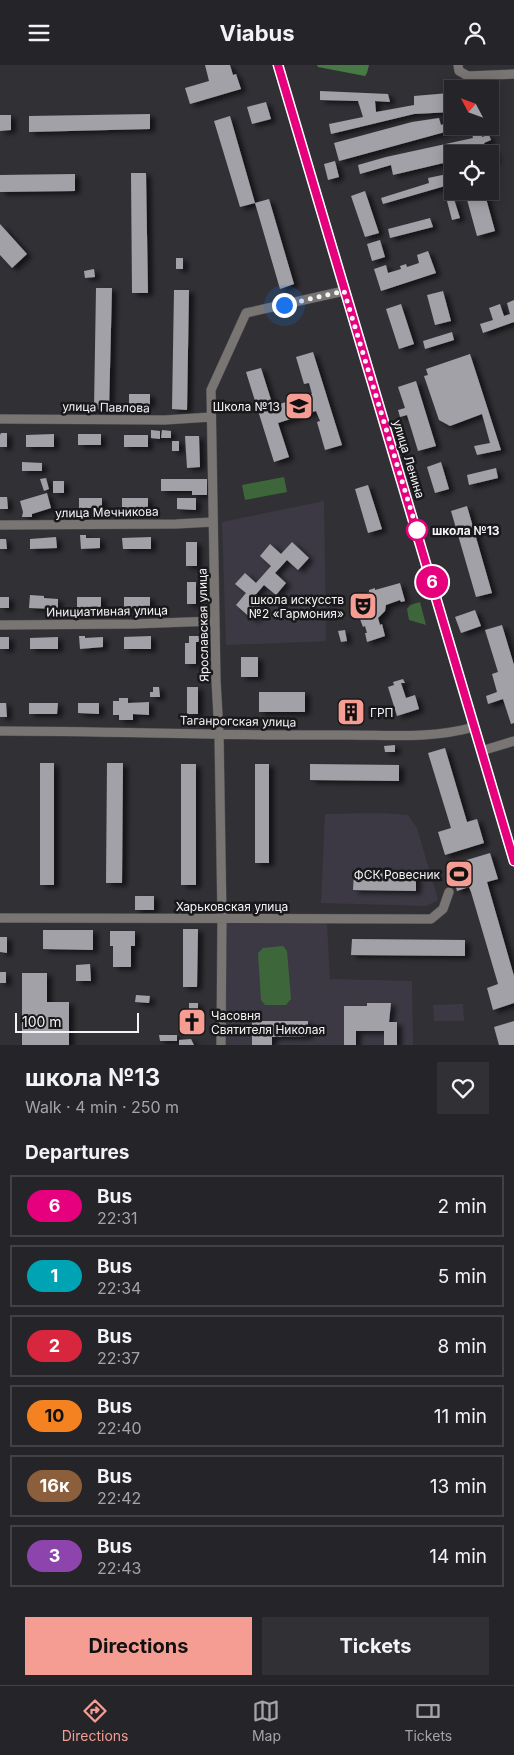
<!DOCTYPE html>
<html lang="en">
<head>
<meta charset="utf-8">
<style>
  body { margin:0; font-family:Inter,sans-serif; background:#313034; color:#f1f3f6; height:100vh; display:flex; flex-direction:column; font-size:19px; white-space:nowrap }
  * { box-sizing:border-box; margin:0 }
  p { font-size:16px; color:#a3a4a8 }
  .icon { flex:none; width:28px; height:28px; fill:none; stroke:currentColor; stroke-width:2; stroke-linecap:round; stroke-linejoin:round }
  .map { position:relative; height:980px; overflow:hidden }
  .details { display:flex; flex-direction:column; background:#252428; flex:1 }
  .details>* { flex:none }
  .badge { padding:0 10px; border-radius:16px; font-size:18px; line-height:32px }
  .needle { width:32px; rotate:311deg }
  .fabs { position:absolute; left:444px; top:15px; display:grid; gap:10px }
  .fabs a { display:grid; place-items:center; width:55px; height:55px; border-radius:0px; background:#252428; box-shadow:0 2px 12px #0003,0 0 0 1px #424145; font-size:25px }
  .scale { position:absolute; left:15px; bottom:12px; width:124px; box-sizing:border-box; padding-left:5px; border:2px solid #f4f3f6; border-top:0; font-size:14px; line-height:18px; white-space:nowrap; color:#f4f3f6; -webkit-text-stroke:4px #19181b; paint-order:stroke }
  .you { position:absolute; width:25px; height:25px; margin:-12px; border:4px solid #fff; border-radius:50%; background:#1a73e8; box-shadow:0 0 0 8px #1a73e833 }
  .map>.badge { position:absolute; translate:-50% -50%; box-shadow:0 0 0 2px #fff }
  h2 { padding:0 25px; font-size:19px; line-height:45px }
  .round { display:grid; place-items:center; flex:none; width:52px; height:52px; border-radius:0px; background:#313034 }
  .head { display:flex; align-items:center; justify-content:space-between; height:85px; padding:0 25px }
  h1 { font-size:24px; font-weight:700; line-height:38px }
  .button { display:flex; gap:10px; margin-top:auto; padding:10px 25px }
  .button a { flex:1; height:58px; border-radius:0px; background:#f59c93; color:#111; font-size:20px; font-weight:700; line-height:58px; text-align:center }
  .button a+a { background:#313034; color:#f1f3f6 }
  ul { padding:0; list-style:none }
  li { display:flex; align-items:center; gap:15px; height:62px; margin:0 10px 8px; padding:0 15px; border:2px solid #424145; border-radius:0px }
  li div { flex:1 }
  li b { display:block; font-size:19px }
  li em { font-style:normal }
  li .badge { min-width:55px; font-weight:700; text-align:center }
  header { display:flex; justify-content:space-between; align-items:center; height:65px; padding:0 25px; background:#252428; font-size:22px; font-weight:700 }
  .tab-bar { display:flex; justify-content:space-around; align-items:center; height:70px; border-top:1px solid #424145; background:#252428; font-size:14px; color:#a3a4a8 }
  .tab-bar a { display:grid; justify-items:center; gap:2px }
  .tab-bar .current { color:#f59c93 }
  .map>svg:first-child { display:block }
  .built { fill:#3c3944 }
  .green { fill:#3e663b }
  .forest { fill:#477a44 }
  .building { fill:#a3a1a8; filter:url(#shadow) }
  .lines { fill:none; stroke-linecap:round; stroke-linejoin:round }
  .minor-casing { stroke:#4c4b50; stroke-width:10 }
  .tertiary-casing { stroke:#4c4b50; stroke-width:11 }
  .minor { stroke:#787573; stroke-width:9 }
  .tertiary { stroke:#787573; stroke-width:10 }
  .line-casing { stroke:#fff; stroke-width:11 }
  .line { stroke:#e6007e; stroke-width:8 }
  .walk { stroke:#f4f3f6; stroke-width:5; stroke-dasharray:0 9 }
  .stop-dot { fill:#fff; stroke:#e6007e; stroke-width:2.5 }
  .labels { text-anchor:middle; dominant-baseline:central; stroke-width:5; stroke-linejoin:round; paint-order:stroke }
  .poi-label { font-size:12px; fill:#f4f3f6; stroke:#19181b; text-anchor:end }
  .street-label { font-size:12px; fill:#f4f3f6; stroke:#19181b }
  .stop-label { font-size:12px; font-weight:bold; fill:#f4f3f6; stroke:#19181b; text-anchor:start }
</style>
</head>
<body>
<header><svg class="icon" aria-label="menu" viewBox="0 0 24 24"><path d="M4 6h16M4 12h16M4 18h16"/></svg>Viabus<svg class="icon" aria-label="person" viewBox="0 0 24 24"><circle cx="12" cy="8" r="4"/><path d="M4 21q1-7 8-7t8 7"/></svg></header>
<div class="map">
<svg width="514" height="980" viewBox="0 0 514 980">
  <defs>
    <filter id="shadow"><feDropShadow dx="5" dy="3" stdDeviation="2.5" flood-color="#0009"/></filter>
  </defs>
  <rect width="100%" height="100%" fill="#313035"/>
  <path class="built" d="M324,436L326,576L226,580L222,457Z
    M381,748L408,750L417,763L438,835L426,841L321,838L325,749Z
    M327,858L330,914L412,916L413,980H224L221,859Z
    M463,939L464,956H434L433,940Z"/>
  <path class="green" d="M284,412L287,427L245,435L242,420Z
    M420,537L426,560L409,555L407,544L410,540Z
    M283,881L287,886L291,934L286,940H265L261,935L258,888L263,883Z"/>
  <path class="forest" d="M317,0H369L367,8L365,11L318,2Z"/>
  <path class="building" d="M205,0H230L233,10L236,9L241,24L190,39L185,23L209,16Z
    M320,26L388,29L390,37L375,36L376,47L414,40V31L449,28L450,36H452V47L414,49L331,69L329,59L363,52L358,36L320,35Z
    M266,37L271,54L252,59L247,42Z
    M150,49V64L29,67V51Z
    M0,50H11V65L0,66Z
    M230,51L255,138L240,142L214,56Z
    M439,53L441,60L452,56V61H455L456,64L339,96L334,78L412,57Z
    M470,61H487L480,64L482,72L489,70L491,75L484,78L487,86L493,85L496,95L490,96V89H452V96L393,110L391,100L360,109L358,100L386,92L473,73Z
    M335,96L339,112L328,115L324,99Z
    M131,108H146L148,228H132Z
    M452,108V119L383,139L381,133L429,118L428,113Z
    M75,109V126L0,127V110Z
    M365,126L379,168L365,172L351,131Z
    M484,126L495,166L477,171L466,131Z
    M269,134L294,219L280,224L255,138Z
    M454,134L460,153L452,155L447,136Z
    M430,153L433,162L390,173L388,164Z
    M0,159L27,189L12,203L0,190Z
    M380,175L385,192L372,196L367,179Z
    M428,186L436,208L381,226L374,204L386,200L388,208L401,204L400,201L406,199L407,202L419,198L417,190Z
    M176,193H183V204H176Z
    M94,204L95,212L85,213L84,206Z
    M96,223H112L109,345L94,344Z
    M174,225H189L187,345L172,344Z
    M443,226L451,256L435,260L427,230Z
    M514,235V257L483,268L480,259L493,255L489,243L500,239L504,251L510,249L507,238Z
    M401,239L414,279L399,284L386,244Z
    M452,267L454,275L425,284L423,276Z
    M313,287L342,380L325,385L317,357L320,356L316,346L278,358L289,392L274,397L246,307L261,303L273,341L312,329L309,318L304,319L296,292Z
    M470,289L501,385L477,390L474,381L490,378L482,349L450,361L439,355L424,311L428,310L426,304Z
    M416,316L436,381L418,386L407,350L400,352L398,345L405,343L398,322Z
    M129,329H150V340H129Z
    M151,365L160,366V374L151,373Z
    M162,365L171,366V373H161Z
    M1,368H7V382H0V370Z
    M54,369V382H26V370Z
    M78,369H101V380H78Z
    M124,370H148V382H124Z
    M185,371H199L200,402L187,403Z
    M172,376H179V386H172Z
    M22,397L42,398V406H22Z
    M441,397L449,424L435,428L427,402Z
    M496,403L498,413L469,420L467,410Z
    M46,413L49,424L44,426L40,414Z
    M161,414H207V430H192V426H161Z
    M53,416H64V428H53Z
    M368,420L382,464L368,468L355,424Z
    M47,428L51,443L32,449V452H22L23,447L20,436Z
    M0,432H7L8,444H0Z
    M79,433H102V443H79Z
    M122,433H148V444H122Z
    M177,433H196V445L177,444Z
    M467,441L492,528L476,532L451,446Z
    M80,470H86V473H100V483L81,484Z
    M56,472L57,483L30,484V474Z
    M151,472V484H123L122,473Z
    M0,474H6L7,484H0Z
    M186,477H197V501H186Z
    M292,477L309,493L298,505L287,495L275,508L286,518L276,530L264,520L252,534L263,544L253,555L236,540L246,528L235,519L245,508L256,518L271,501L260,491L270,479L281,489Z
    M187,517H196V539H187Z
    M400,518L405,536L401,537L400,535L386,540L385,546L378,553L380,560L382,559L385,571L367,577L365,568H367L365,561L363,562L360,554L363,553L361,547H359L356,531L369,527V525L375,523V525Z
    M30,530L44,531V533L58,534V544L29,543Z
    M0,532H9V543H0Z
    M77,532H101V543H77Z
    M124,532H150V544H124Z
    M475,545L481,561L461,568L455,552Z
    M502,560L514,600V658L511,659L503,634L488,639L486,631L497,627L492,609L498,607L485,565Z
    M345,565L347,576L341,577L338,566Z
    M79,571H85V573L103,572V582L80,584Z
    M151,571V584H124V572Z
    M189,571H203V577H196V599H185V578H189Z
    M0,572H9V584H0Z
    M58,572V584H30V573Z
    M241,592H258V612H241Z
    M403,614L405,618H401L406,633L415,630L419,644L397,651L388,622L394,620L393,617Z
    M153,622H159L160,632H150V627H153Z
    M187,622H198V649H187Z
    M259,627H305V647H259Z
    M119,633H128V638L149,637V650L133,649V655H119V650H113V636H119Z
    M0,638H6L7,652H0Z
    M29,638H58L57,649H29Z
    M78,638H99V649L78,648Z
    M355,643L356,651L348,652L347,644Z
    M395,680V687H385L384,681Z
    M445,683L467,757L477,754L484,778L445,790L438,767L451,763L428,688Z
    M40,698H54V820H40Z
    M107,698H123L122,818H106Z
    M181,699H196V820H181Z
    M255,699H269V798H255Z
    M310,699L399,700V716L310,715Z
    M490,788L498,814L487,817L514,911V938L493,945L487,923L498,919L471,827L469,822L457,826L450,800Z
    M354,808L416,809V826L353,825Z
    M135,831H154V845H135Z
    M183,864H198L197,922H183Z
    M43,865H93V885L43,884Z
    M110,866H135V881H131V902H113V881H110Z
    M0,872H7V888L0,887Z
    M352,874L465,875V891L351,890Z
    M90,899L91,916H76V900Z
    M0,907H6V918H0Z
    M22,908H47V937H69V980H22Z
    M136,930L150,931L149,938L135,937Z
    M189,938H198V948H189Z
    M367,938H391L389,957H397V980H384V966H356V980H344V941H367Z
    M252,956H308V971L272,972V980H252Z
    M514,956V980H499L494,962Z
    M159,970H177V976H160Z
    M191,974L194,980H179V975Z"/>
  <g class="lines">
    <defs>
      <path id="minor" d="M458,0L459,6L468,11L514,9
        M0,354L165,355L211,352
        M0,460L176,459L213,457
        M0,560L133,559L215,556
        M0,666C111,666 223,671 334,670C381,669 428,675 474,662
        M481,686L514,676
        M0,853L431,854L443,844L449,827
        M221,980L222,853L219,669L216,615L211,325L246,248L344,226"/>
      <path id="tertiary" d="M278,0L514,796"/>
    </defs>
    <use href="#minor" class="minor-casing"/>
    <use href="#tertiary" class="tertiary-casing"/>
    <use href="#minor" class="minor"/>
    <use href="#tertiary" class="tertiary"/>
  </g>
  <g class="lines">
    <defs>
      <path id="line" d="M278,0L514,796"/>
    </defs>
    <use href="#line" class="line-casing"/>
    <use href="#line" class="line"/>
    <path class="walk" d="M284,240L344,226L417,465"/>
  </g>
  <defs>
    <symbol id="school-square" viewBox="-11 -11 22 22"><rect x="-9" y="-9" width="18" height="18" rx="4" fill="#f59c93" stroke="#19181b"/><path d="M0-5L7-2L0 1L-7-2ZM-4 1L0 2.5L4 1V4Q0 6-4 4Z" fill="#111"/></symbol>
    <symbol id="theatre-square" viewBox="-11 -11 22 22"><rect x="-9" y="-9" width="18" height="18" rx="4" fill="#f59c93" stroke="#19181b"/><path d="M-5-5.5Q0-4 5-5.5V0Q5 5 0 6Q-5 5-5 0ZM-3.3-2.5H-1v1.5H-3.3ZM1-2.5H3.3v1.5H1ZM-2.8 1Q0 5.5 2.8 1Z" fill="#111"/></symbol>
    <symbol id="building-square" viewBox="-11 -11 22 22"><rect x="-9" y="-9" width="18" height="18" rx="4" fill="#f59c93" stroke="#19181b"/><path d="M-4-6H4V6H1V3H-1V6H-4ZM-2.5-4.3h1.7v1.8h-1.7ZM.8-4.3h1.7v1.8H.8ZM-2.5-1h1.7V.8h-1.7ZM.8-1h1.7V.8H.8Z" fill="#111"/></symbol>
    <symbol id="stadium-square" viewBox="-11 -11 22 22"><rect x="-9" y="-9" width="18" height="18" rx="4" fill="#f59c93" stroke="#19181b"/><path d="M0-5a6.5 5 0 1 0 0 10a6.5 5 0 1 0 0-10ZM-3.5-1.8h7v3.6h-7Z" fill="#111"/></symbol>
    <symbol id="church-square" viewBox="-11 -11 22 22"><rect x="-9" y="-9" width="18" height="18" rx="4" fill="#f59c93" stroke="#19181b"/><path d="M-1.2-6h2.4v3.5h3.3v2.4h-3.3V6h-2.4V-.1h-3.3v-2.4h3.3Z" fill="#111"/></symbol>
  </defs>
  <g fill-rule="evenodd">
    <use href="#school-square" x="283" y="325" width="32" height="32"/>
    <use href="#theatre-square" x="347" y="525" width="32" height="32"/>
    <use href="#building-square" x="335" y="631" width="32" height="32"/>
    <use href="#stadium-square" x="443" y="793" width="32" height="32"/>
    <use href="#church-square" x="176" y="941" width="32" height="32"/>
  </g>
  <circle class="stop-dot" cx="417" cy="465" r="10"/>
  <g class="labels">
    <g class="poi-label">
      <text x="280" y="341">Школа №13</text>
      <text x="344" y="534">школа искусств<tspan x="344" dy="14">№2 «Гармония»</tspan></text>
      <text x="370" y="647" text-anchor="start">ГРП</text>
      <text x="440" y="809">ФСК Ровесник</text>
      <text x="211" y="950" text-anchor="start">Часовня<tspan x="211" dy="14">Святителя Николая</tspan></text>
    </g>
    <g class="street-label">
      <text transform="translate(106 342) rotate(1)">улица Павлова</text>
      <text transform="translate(409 394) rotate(73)">улица Ленина</text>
      <text transform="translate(107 447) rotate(-1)">улица Мечникова</text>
      <text transform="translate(107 546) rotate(-1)">Инициативная улица</text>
      <text transform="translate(203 560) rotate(-91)">Ярославская улица</text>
      <text transform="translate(238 656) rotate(1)">Таганрогская улица</text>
      <text x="232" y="841">Харьковская улица</text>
    </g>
    <g class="stop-label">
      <text x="432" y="465">школа №13</text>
    </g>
  </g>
</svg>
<div class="fabs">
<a><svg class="needle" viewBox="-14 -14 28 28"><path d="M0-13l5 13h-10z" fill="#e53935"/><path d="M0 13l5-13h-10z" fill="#a3a4a8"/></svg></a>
<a><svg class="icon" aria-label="locate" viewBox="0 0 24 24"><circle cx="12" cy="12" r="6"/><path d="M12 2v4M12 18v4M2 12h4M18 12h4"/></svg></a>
</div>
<div class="scale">100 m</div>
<div class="you" style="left:284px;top:240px"></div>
<b class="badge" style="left:432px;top:517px;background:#e6007e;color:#fff">6</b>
</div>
<section class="details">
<div class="head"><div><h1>школа №13</h1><p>Walk · 4 min · 250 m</p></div><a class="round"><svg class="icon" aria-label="heart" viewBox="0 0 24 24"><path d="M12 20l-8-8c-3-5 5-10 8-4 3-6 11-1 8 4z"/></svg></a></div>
<h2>Departures</h2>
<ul>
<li><span class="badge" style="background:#e6007e;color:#fff">6</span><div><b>Bus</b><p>22:31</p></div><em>2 min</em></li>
<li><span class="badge" style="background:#00a3b4;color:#fff">1</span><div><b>Bus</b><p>22:34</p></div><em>5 min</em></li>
<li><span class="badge" style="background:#d7263d;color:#fff">2</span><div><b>Bus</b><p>22:37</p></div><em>8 min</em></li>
<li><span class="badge" style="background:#f58220;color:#111">10</span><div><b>Bus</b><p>22:40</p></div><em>11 min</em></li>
<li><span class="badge" style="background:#8b5e3c;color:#fff">16к</span><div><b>Bus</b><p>22:42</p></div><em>13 min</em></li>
<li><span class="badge" style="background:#8e44ad;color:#fff">3</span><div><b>Bus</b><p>22:43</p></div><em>14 min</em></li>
</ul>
<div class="button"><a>Directions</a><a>Tickets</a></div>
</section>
<nav class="tab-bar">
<a class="current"><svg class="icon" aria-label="directions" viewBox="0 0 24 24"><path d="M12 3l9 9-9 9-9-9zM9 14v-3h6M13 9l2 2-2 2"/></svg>Directions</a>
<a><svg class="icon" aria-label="map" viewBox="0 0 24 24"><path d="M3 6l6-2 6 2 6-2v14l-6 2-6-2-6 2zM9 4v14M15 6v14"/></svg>Map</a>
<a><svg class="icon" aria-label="tickets" viewBox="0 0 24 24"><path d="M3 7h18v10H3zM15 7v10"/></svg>Tickets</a>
</nav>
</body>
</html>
